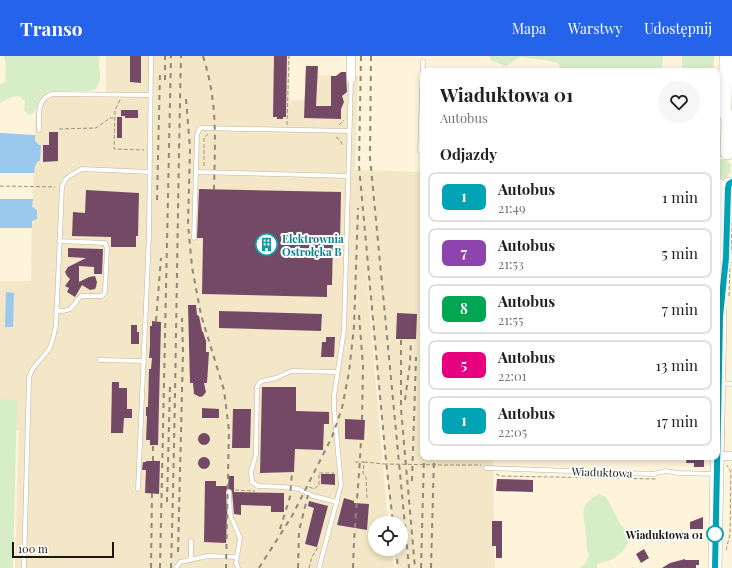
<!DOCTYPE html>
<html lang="pl">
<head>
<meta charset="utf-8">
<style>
  body { margin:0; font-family:"Playfair Display",serif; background:#f6f6f6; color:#202124; height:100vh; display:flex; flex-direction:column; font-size:15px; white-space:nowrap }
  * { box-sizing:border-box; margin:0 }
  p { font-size:13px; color:#757577 }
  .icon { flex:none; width:22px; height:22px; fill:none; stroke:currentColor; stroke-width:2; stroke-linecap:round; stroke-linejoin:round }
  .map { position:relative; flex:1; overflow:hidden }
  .side { position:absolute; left:420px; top:12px; width:300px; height:392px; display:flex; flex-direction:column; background:#fff; border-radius:8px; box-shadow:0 2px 6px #0003 }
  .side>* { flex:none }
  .badge { padding:0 8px; border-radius:6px; font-size:14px; line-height:26px }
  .controls { position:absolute; left:368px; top:460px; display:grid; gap:8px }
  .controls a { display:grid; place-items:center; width:40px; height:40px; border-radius:50%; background:#fff; box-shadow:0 2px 6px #0003; font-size:20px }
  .scale { position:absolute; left:12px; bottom:10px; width:102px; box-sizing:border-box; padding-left:4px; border:2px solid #1b170f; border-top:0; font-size:11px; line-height:14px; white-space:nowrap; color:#1b170f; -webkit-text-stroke:3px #fff; paint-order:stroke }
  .map>.badge { position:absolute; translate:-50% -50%; box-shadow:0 0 0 2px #fff }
  h2 { padding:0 20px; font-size:15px; line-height:36px }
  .round { display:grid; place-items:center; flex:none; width:42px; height:42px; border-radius:21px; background:#f6f6f6 }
  .summary { display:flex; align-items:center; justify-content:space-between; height:68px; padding:0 20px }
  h1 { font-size:19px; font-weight:700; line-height:30px }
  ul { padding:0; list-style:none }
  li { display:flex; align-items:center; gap:12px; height:50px; margin:0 8px 6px; padding:0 12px; border:2px solid #e0e0e0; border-radius:8px }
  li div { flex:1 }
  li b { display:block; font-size:15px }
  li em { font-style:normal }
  li .badge { min-width:44px; font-weight:700; text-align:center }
  header { display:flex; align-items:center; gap:24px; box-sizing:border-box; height:56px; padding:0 20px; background:#2563eb; color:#fff }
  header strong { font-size:19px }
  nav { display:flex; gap:22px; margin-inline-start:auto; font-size:14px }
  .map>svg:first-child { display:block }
  .built { fill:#f3e7c8 }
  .green { fill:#d7edc8 }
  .water { fill:#9bc8ee }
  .building { fill:#744966 }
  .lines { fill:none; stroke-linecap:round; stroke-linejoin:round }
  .lane-casing { stroke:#beb59e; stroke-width:5 }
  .street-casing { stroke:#beb59e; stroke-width:9 }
  .primary-casing { stroke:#beb59e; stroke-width:14 }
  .path { stroke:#9b9482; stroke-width:1; stroke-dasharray:4 2; stroke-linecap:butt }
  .lane { stroke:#fff; stroke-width:4 }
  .street { stroke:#fff; stroke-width:8 }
  .primary { stroke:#fff; stroke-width:13 }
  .rail { stroke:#8f8877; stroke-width:2; stroke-dasharray:5 5; stroke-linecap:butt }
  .path-bridge { stroke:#9b9482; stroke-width:1; stroke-dasharray:4 2; stroke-linecap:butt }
  .line-casing { stroke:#fff; stroke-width:9 }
  .line { stroke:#00a3b4; stroke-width:6 }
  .stop-dot { fill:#fff; stroke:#00a3b4; stroke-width:2 }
  .labels { text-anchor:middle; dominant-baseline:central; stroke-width:4; stroke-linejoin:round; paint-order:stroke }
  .culture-label { font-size:11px; font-weight:bold; fill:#0d838f; stroke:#fff; text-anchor:start }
  .street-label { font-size:11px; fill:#1b170f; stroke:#fff }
  .stop-label { font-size:11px; font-weight:bold; fill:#1b170f; stroke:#fff; text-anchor:end }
</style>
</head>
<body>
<header>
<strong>Transo</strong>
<nav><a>Mapa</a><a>Warstwy</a><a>Udostępnij</a></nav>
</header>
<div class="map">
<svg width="732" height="512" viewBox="0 0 732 512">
  <rect width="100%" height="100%" fill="#fdf4db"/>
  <path class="built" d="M106,0H290L289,44H304L306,9L318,10V19L358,20L355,114L423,116V401H493L495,512H396L394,493H401V467H392L365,204L388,467H375V493H392L394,512H15L19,374L0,373V225H31L32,165L37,163V154L32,151L34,111L37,106L39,105L40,90L37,89L34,85L37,35L106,37Z"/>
  <path class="green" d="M4,0H100L99,6L100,24L96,33L90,35H48L42,39L33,58L29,59L24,54L25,45L19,40L12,41L0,47V29L5,26L6,10Z
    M490,0H663L662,15H562L558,7L543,4L520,1L506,10L490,4Z
    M682,0H714L713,15H682Z
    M719,103L727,104L731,109L730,117L725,122L717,121V104Z
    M0,343L17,344L13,512H0Z
    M599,438L606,441L621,469L627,474L629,480L628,487L622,496L614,503L597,508V512H578C584,510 587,506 589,499C585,490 587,487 586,478C584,458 577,450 599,438Z"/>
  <path class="water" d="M0,77L35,79V85L39,89H41L40,105H38L35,110L34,117H0Z
    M0,143H33L32,151L37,154V163L32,165V172H0Z
    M6,236L14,237L13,271H5Z"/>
  <path class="building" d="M130,0H141V27L130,26Z
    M274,0H287L286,61H283V63H277V61H273Z
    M306,10H318L316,50H331V20H336L341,16H346L347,36L342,40L344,46L341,53V63L304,62Z
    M121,54H138V62H125V60H121Z
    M117,61H122V82H117Z
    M49,76H58V105L43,106V89H49Z
    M199,133L341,136L340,187L333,186L332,229H327V241L202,238L203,182H197Z
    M86,134L139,137L138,180H136V191H111V181L72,180L73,156L85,157Z
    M68,192L103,193L102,218H94V211L79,210V226L89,221L95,220L97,226L96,231L95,233L90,234L82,229L75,241L67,236L69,232L65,230L70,223L67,220L65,216L68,211L86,202L68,201Z
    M188,249H196L197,259L199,260L202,275L203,276L206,285V296H209L207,327H204L206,336L203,340L200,341L194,338L193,327H190Z
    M219,255L322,258L321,275L219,272Z
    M397,257L417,258L416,283H396Z
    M152,265L161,266L158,389H150V384H146L147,360H146V351H148L149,313H151L152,302H149L150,289V270H152Z
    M131,269H137V276H139V288H131Z
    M326,281H335L334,301H321L322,286H326Z
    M112,326H119V332H127V353H132V362H124L123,377H111Z
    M262,331H296V355L329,356V368H324L323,394L295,393L294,416L260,417Z
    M202,352L219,353V362H202Z
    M233,353H251L250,392H232Z
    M345,363L365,364L364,384L345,383Z
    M198 383a6 6 0 1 1 12 0a6 6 0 1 1-12 0Z
    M687,401H704V411H694V407H686Z
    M198 407a6 6 0 1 1 12 0a6 6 0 1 1-12 0Z
    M146,405H160L159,438L145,437L146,414H142L143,406H146Z
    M321,418H335V429L321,428Z
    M229,420H234V436L284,437V456H271V450L241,449V459L234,458L232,435L230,433H227L226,436L227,458L226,487L204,486L205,425H216V430H228Z
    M497,423L533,424V436L496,435Z
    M344,442L354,445V447L369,448L367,474L337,469Z
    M309,445L328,450L317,491L305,488L314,452L308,450Z
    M703,461V473H690V466Z
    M492,465H502V502H496V490H492Z
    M644,493L649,502L641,507L636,498Z
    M685,503V504H699V509H696V512H662L670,507Z"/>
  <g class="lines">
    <defs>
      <path id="lane" d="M423,5L420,95H423
        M39,74C39,60 36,43 52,38L151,39
        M196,116L348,120
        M194,182L197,79L200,72L349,75
        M56,255C73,256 71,251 81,240H102L105,236L107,192L105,187L59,185
        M99,304L144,305
        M720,327L732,328
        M486,412L653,418L666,415L679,417L715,418
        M138,433L149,179L151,0
        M229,436L230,458L240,482L236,507L238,512
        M337,446L313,440L299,433L284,431L258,430L252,426L251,416L256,398L257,332L259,327L262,325L276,322L291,315L338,316
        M191,504V485
        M24,512L29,322C32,309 42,304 49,293C53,286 54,277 56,269L62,131L65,124L71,119L82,113L150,116
        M176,512L180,506L208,500L237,501
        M319,512L341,429L334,352V340L344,274L351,23"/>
      <path id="street" d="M351,23V0
        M726,202H732
        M717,400H732"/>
      <path id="primary" d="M726,0L725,54L728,65L727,97
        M728,152L729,128
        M715,512L720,261L718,236L719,129"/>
    </defs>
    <use href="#lane" class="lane-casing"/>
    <use href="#street" class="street-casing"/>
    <use href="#primary" class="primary-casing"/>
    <path class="path" d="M120,44L115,54L114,93L144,94
      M287,69L289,0
      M339,69L344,64
      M59,73L96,72L110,62H114
      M336,81L340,84L343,90
      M204,110V82L208,78
      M0,130L55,131
      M731,194L732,161
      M729,240L730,209
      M355,406H364L363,417L366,421L367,442
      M364,406L384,408
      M444,409H481
      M496,418L500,420L656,423
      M309,431L314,433L319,429V417H334
      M235,434L255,435
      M726,494L730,478L731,416L727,409
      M309,512L312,501L318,491"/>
    <use href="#lane" class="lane"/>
    <use href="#street" class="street"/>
    <use href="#primary" class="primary"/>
    <path class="rail" d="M203,0C218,47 215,84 214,133
      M361,0L359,110L386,405L393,467
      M371,0L370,101L409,512
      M165,24V0
      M186,43L190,92L188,168L192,211L201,259L224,334L229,374L226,512
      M157,144L160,16
      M359,259L363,310L362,364
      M156,265L161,202
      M401,284V353L415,512
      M405,344L410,307L411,285
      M153,405V389
      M412,425L416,301
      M167,446L170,330
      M280,473L290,441L292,417
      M396,493L398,512
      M178,496L183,296L182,262
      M151,512L152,437
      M160,512L171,0
      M171,512C176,341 177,171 181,0
      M259,512L292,460L332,381L342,352L349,316L354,271L358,152
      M298,512L299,475L308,439
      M353,512C354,469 359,427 361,384
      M421,512L424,401
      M431,512L434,401"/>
    <path class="path-bridge" d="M384,408L444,409"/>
  </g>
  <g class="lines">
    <defs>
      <path id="line" d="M715,512L720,261L726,202L728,132L729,128L732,126"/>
    </defs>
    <use href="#line" class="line-casing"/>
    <use href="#line" class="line"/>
  </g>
  <defs>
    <symbol id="building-ring" viewBox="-11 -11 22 22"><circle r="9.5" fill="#fff" stroke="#0f9aa8" stroke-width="1.5"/><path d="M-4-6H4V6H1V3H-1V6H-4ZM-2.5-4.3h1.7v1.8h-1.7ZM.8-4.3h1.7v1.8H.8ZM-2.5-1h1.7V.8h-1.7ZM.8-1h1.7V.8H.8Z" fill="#0f9aa8"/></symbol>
  </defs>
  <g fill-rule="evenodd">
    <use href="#building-ring" x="254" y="176" width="25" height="25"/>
  </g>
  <circle class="stop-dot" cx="715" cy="478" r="8"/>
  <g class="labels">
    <g class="culture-label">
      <text x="282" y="182">Elektrownia<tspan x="282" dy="13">Ostrołęka B</tspan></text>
    </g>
    <g class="street-label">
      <text transform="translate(602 416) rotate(2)">Wiaduktowa</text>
    </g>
    <g class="stop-label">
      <text x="703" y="478">Wiaduktowa 01</text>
    </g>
  </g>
</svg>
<div class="controls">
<a><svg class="icon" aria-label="locate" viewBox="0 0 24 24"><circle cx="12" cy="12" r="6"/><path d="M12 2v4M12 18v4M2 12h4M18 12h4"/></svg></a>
</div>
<div class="scale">100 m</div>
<section class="side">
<div class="summary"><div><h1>Wiaduktowa 01</h1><p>Autobus</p></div><a class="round"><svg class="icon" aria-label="heart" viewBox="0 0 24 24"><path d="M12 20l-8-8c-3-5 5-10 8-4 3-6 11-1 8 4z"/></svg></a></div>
<h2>Odjazdy</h2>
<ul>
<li><span class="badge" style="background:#00a3b4;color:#fff">1</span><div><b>Autobus</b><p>21:49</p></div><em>1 min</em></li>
<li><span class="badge" style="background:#8e44ad;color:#fff">7</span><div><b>Autobus</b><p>21:53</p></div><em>5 min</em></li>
<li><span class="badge" style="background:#00a651;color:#fff">8</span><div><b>Autobus</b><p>21:55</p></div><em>7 min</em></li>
<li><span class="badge" style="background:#e6007e;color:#fff">5</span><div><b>Autobus</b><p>22:01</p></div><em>13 min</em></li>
<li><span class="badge" style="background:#00a3b4;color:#fff">1</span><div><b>Autobus</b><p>22:05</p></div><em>17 min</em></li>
</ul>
</section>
</div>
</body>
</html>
